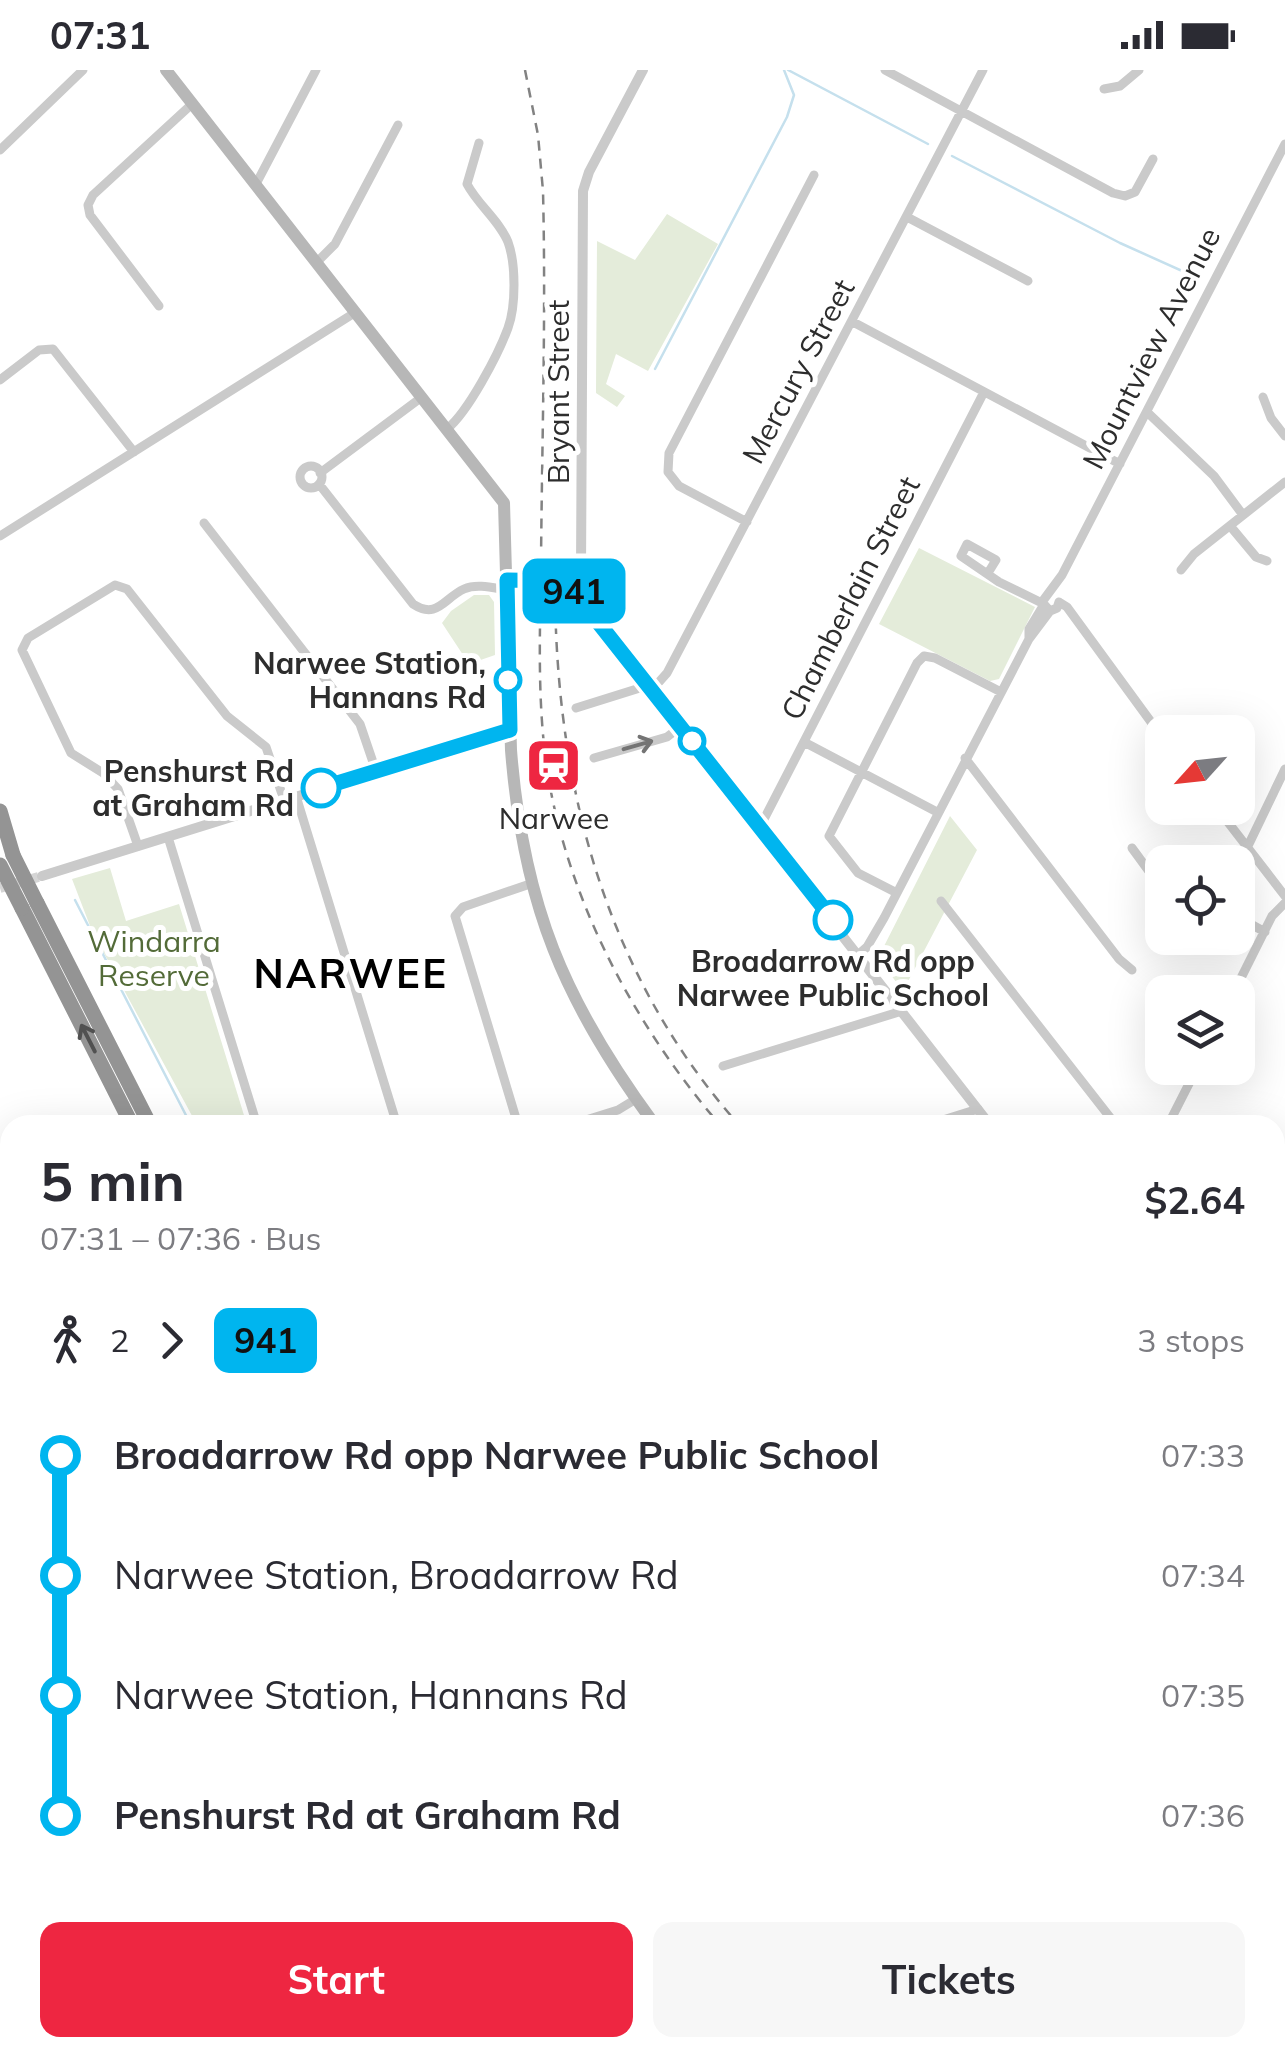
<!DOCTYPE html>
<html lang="en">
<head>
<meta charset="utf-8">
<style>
  body { margin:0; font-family:Mulish,sans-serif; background:#f7f7f7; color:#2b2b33; height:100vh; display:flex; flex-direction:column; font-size:38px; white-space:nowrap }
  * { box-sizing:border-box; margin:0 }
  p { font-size:32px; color:#7c7c81 }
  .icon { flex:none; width:55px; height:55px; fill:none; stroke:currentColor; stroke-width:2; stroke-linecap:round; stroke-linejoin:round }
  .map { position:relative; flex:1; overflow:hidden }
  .panel { position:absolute; left:0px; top:1045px; width:1285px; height:942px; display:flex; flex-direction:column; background:#fff; border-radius:30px 30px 0 0; box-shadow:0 10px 40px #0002 }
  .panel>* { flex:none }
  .badge { padding:0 20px; border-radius:15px; font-size:35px; line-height:65px }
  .needle { width:65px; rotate:243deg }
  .tools { position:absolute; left:1145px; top:645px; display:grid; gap:20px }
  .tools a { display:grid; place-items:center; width:110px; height:110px; border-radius:20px; background:#fff; box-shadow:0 10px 40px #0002; font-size:50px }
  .map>.badge { position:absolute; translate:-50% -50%; box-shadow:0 0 0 5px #fff }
  .legs { display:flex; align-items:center; gap:15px; height:110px; padding:0 40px; font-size:32px }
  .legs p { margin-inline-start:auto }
  .headline { display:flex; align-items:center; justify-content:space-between; height:170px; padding:0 40px }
  h1 { font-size:55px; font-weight:700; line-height:75px }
  .button { display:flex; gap:20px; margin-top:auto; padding:20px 40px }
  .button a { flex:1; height:115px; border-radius:20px; background:#ee2641; color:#fff; font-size:40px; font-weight:700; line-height:115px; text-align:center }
  .button a+a { background:#f7f7f7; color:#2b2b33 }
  ul { padding:0 40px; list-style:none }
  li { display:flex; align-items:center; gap:35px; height:120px; font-size:38px }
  li i { display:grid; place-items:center; width:15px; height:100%; margin:0 12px; background:currentColor }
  li i::after { content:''; width:25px; height:25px; margin:-12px; border:8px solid; border-radius:50%; background:#fff }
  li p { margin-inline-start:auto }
  li:first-child i { background:linear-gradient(#0000 50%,currentColor 0) }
  li:last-child i { background:linear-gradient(currentColor 50%,#0000 0) }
  .status { display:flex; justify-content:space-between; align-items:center; height:70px; padding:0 50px; background:#fff; direction:ltr }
  .status svg { height:28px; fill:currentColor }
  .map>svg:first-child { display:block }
  .green { fill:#e4ecda }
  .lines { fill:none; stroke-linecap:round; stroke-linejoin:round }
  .stream { stroke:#c5e0ed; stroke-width:2.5 }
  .tertiary-tunnel { stroke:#d5d5d5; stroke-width:10; stroke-dasharray:10 5; stroke-linecap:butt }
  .minor { stroke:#cacaca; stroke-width:9 }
  .tertiary { stroke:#cacaca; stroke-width:10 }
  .secondary { stroke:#b7b7b7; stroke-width:12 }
  .motorway { stroke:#949494; stroke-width:15 }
  .rail { stroke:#828282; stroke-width:2.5; stroke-dasharray:10 8; stroke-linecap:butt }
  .motorway-bridge { stroke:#949494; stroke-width:15 }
  .oneway { stroke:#747474 }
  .oneway2 { stroke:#515151 }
  .line-1-casing { stroke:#fff; stroke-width:22 }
  .line-1 { stroke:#00b5ef; stroke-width:15 }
  .stop-1-dot { fill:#fff; stroke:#00b5ef; stroke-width:5 }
  .labels { text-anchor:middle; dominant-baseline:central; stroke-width:10; stroke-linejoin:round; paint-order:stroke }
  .street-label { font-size:30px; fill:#2d2d2d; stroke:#fff }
  .stop-label { font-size:30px; font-weight:bold; fill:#2d2d2d; stroke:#fff; text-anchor:end }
  .poi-label { font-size:30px; fill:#2d2d2d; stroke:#fff }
  .park-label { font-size:30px; fill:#536b38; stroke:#fff }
  .district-label { font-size:40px; font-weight:bold; letter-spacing:2.5px; fill:#000; stroke:#fff }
</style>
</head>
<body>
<div class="status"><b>07:31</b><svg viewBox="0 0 49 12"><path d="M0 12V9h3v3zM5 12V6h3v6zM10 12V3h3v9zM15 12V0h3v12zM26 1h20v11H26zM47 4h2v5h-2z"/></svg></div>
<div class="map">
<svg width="1285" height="1986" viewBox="0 0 1285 1986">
  <rect width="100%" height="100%" fill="#fff"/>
  <path class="green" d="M667,144L718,174L648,301L616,284L606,314L625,326L617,337L596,323L597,171L635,190Z
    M919,478L1035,537L999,609L990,611L879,554Z
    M474,525H489L494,532L495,585L469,594L442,553L451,541Z
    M950,746L977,780L903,921L878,888Z
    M110,798L126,851L179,834L247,1055H197L92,861L72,809Z
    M10,1621V1863L0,1866V1624Z
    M619,1978H796L798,1986H621Z"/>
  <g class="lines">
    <path class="stream" d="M788,0L928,74
      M952,86L1120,173L1200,209
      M655,299L787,47L794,25L784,0
      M75,830L191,1055
      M617,1978L619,1986
      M1209,1986L1210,1984"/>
    <path class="tertiary-tunnel" d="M0,818L42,806"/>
    <path class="minor" d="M885,0L1113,123L1125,126L1135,122L1153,89
      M1104,19L1120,16L1139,0
      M0,80L83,0
      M256,114L316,0
      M907,147L1028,211
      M317,192L335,174L398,55
      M159,236L90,145L88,135L93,125L192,34
      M853,252L1120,394
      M0,310L39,280L53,279L134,382
      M1263,327L1271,348L1285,366
      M1147,342L1214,406L1243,445
      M447,359C468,342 498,285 508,258C516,236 516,194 508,172C499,150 478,135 467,114L479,73
      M300 407a11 11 0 1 1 22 0a11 11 0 1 1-22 0Z
      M320,403L422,327
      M319,414L413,534C437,550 444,528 464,519C477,513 494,518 507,520
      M747,452L679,416L668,402L669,383L814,105
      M204,453L360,654L376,701
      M1231,457L1256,487L1267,491
      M0,466L356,242
      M1181,500L1194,484L1285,412
      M988,503L996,490L967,474L961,486L999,512L1042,533
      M1059,532L1057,538L1050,541L1042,532L1062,505L1285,74
      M1059,532L1067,537L1162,667
      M1029,569V559L1043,536
      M576,638L659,612L667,603L983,0
      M804,672L937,742
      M594,688L667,667L680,657
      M965,688L1119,889L1132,900
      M296,726L397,1055
      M1217,738L1285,826
      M760,757L984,322
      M168,767L257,1055
      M138,776L118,719L103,703L71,683L22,580L28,568L115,515L127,519L227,646L266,677L284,730
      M1132,778L1162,819
      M1247,778L1285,699
      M897,823L858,803L829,766L917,593L924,586L935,588L1001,622
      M941,831L1116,1055
      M1238,847L1265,862
      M859,884L867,877L884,848L1029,569L1050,541
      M1234,922L1272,846L1285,833
      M723,996L902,941
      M518,1055L455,846L463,837L530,814
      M570,1055L618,1040L636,1029
      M927,1055L978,1039
      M1168,1055L1197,998
      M0,1118L10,1151
      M1275,1125L1285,1105
      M1275,1351L1285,1331
      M0,1576L9,1605
      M1275,1849L1285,1845
      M1275,1954L1285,1951
      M57,1978L60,1986
      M241,1978L244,1986
      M368,1978L370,1986
      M389,1978L392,1986
      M1173,1986L1200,1978"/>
    <path class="tertiary" d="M507,509L560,511L571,518L990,1055
      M574,522L581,502L583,121L589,102L643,0
      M42,806L510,660
      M1275,1424L1285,1437"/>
    <path class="secondary" d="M166,0L504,433L511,680C523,834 564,932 655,1055
      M1275,1718H1285
      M984,1978L987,1986
      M416,1986L442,1978"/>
    <path class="motorway" d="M0,741L13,785
      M37,833L150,1055
      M22,838L132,1055
      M563,1978L566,1986
      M580,1978L584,1986"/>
    <path class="rail" d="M525,0L538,65L543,121C546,245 542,369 541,493C540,570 536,650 552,727C577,848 640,962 720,1055
      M555,518C556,716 605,904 739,1055
      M1275,1589L1285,1599
      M1275,1619L1285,1629"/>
    <path class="motorway-bridge" d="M13,785L37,833
      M0,795L22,838"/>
  </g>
  <defs><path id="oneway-shaft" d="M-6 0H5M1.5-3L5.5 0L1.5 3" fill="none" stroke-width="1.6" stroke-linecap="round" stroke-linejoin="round" transform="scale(2.5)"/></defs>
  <use class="oneway" href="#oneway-shaft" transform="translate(638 675) rotate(-16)"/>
  <use class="oneway2" href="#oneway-shaft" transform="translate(88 968) rotate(-117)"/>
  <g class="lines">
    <defs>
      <path id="line-1" d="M321,718L510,660L507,510L560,511L571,518L833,850"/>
    </defs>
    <use href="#line-1" class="line-1-casing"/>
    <use href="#line-1" class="line-1"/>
  </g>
  <defs>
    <symbol id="station-square" viewBox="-11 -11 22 22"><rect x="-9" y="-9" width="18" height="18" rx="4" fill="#ee2641" stroke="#fff"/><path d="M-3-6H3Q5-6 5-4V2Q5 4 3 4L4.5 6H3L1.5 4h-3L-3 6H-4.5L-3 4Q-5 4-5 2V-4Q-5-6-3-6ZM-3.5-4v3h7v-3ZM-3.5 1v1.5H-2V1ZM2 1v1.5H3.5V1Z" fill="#fff"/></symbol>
  </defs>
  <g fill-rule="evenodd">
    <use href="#station-square" x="522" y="664" width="63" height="63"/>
  </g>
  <g class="stop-1-dot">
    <circle cx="508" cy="610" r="12"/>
    <circle cx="692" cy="671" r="12"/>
    <circle cx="321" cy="718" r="18"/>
    <circle cx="833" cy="850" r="18"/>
  </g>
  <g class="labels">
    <g class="street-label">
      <text transform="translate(1151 278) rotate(-63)">Mountview Avenue</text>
      <text transform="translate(798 301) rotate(-62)">Mercury Street</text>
      <text transform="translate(558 322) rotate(-90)">Bryant Street</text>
      <text transform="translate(850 528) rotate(-63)">Chamberlain Street</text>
    </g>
    <g class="stop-label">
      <text x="486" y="593">Narwee Station,<tspan x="486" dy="34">Hannans Rd</tspan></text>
      <text x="294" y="701">Penshurst Rd<tspan x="294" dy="34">at Graham Rd</tspan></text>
      <text x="833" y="891" text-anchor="middle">Broadarrow Rd opp<tspan x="833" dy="34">Narwee Public School</tspan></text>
    </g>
    <g class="poi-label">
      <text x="554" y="748">Narwee</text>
    </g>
    <g class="park-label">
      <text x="154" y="871">Windarra<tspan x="154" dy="34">Reserve</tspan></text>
    </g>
    <g class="district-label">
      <text x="351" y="903">NARWEE</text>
    </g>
  </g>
</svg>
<div class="tools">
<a><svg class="needle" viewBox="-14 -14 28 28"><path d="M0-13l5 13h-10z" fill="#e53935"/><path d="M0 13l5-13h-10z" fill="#7c7c81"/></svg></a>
<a><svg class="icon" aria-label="locate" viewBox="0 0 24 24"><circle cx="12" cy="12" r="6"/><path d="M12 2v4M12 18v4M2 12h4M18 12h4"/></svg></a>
<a><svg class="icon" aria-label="layers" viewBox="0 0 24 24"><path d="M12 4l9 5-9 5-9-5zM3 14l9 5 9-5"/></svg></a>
</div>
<b class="badge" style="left:574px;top:521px;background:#00b5ef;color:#111">941</b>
<section class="panel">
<div class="headline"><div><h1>5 min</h1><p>07:31 – 07:36 · Bus</p></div><b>$2.64</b></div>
<div class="legs"><svg class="icon" aria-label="walk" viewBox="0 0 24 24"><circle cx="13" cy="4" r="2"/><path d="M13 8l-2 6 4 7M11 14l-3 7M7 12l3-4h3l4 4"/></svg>2<svg class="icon" aria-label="forward" viewBox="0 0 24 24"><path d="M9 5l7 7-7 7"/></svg><b class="badge" style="background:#00b5ef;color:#111">941</b><p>3 stops</p></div>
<ul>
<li><i style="color:#00b5ef"></i><b>Broadarrow Rd opp Narwee Public School</b><p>07:33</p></li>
<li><i style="color:#00b5ef"></i><span>Narwee Station, Broadarrow Rd</span><p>07:34</p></li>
<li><i style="color:#00b5ef"></i><span>Narwee Station, Hannans Rd</span><p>07:35</p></li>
<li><i style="color:#00b5ef"></i><b>Penshurst Rd at Graham Rd</b><p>07:36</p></li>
</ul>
<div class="button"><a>Start</a><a>Tickets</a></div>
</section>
</div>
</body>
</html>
